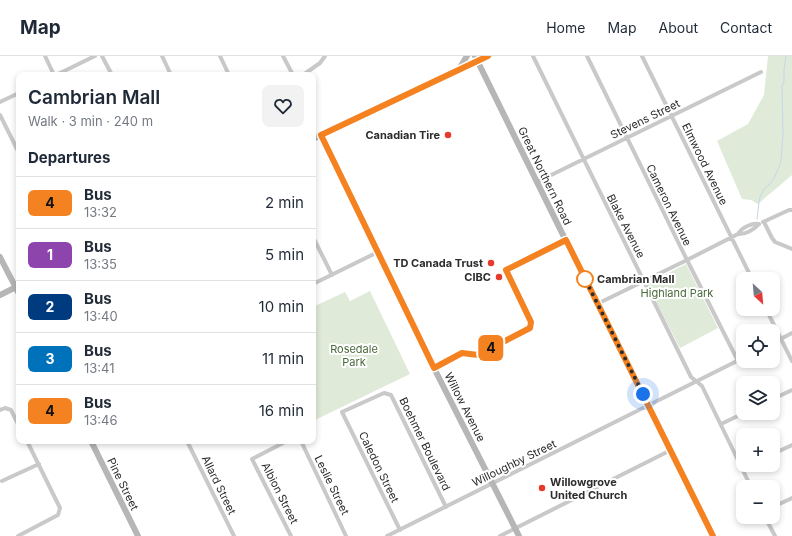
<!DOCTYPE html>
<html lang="en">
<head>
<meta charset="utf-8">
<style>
  body { margin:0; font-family:Inter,sans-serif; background:#f2f2f3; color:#1f2937; height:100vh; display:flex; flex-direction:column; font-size:15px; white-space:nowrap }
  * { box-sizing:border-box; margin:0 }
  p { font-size:13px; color:#747a83 }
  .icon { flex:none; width:22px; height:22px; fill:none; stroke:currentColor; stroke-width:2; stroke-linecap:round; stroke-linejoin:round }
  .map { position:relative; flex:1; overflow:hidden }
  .sheet { position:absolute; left:16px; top:16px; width:300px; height:372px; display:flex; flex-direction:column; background:#fff; border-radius:8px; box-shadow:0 2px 6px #0003 }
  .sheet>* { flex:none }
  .badge { padding:0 8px; border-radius:6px; font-size:14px; line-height:26px }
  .needle { width:26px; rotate:154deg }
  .fabs { position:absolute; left:736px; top:216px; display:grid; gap:8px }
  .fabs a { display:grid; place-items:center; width:44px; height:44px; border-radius:8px; background:#fff; box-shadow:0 2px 6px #0003; font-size:20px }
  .you { position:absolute; width:20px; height:20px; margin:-10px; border:3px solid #fff; border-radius:50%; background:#1a73e8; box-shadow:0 0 0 6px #1a73e833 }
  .map>.badge { position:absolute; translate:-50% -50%; box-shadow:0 0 0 2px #fff }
  h2 { padding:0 12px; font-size:15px; line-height:36px }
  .round { display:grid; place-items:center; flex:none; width:42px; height:42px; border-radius:8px; background:#f2f2f3 }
  .overview { display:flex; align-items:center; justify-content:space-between; height:68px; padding:0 12px }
  h1 { font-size:19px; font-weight:600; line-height:30px }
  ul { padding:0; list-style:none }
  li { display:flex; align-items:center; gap:12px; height:52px; padding:0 12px; border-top:1px solid #e0e1e3 }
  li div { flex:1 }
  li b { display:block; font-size:15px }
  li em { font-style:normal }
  li .badge { min-width:44px; font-weight:700; text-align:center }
  header { display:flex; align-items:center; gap:24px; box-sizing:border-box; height:56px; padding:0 20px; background:#fff; border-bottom:1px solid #e0e1e3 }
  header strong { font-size:19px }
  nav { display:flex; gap:22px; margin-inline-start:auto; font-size:14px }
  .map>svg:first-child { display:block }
  .green { fill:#e0ead9 }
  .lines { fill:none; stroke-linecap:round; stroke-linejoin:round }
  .stream { stroke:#c5d6eb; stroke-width:1 }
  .street { stroke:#c9c9c9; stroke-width:4 }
  .secondary { stroke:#b6b6b6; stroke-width:6 }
  .line-casing { stroke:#fff; stroke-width:9 }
  .line { stroke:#f58220; stroke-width:6 }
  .walk { stroke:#2c2c2c; stroke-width:4; stroke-dasharray:0 7.2 }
  .poi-dot { fill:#e53a2c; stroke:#fff; stroke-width:1.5 }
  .stop-dot { fill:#fff; stroke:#f58220; stroke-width:2 }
  .labels { text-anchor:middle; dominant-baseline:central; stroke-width:4; stroke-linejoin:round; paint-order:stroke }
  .street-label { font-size:11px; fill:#2c2c2c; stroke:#fff }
  .poi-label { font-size:11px; font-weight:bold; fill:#2c2c2c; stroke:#fff; text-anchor:end }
  .stop-label { font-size:11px; font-weight:bold; fill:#2c2c2c; stroke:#fff; text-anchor:start }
  .park-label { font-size:11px; fill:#49683a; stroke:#fff }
</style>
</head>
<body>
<header>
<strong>Map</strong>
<nav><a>Home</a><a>Map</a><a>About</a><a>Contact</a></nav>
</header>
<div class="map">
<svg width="792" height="480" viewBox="0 0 792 480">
  <rect width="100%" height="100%" fill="#fff"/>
  <path class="green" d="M768,0H792V119L758,148L751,144L742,143L717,85L748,68L764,39Z
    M686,208L718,272L680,292L647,228Z
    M370,235L410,318L313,365V251L345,236L350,245Z"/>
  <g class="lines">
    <path class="stream" d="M757,163L759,146L760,141L764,133L769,129L773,124L780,109L781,104L783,78L782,30L784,25V13L786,0"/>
    <path class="street" d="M45,0L54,19
      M102,0L112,19
      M162,0L171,19
      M220,0L229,19
      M283,0L293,19
      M533,0L691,321L702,330L751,431
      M587,0L687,204L738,305
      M642,0L752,223
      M56,19L95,0
      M303,19L320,7L325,0
      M0,46L19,37
      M0,59L19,97
      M537,126L761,16
      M763,166L789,154H792
      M764,166L772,182L775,186L792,193
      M313,181L332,219
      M313,228L378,196
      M597,248L687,204L738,178C745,179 755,173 759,168C752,167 742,171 738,178
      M766,253L792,305
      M773,287L792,277
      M773,343L792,334
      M0,354L5,352L11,354L19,370
      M721,368L744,357
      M187,385L234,480
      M287,385L252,403L291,480
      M301,385L346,480
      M773,398L792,389
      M742,413L750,409
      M2,425L39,408
      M773,451L792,442
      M765,461L775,480
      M400,474L342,356L384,337L391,339L446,451
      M18,480L58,459L60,452L27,385
      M387,480L743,302
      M500,480L671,394"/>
    <path class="secondary" d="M475,0L597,248L649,350L713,480
      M459,13L467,0
      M321,79L434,312L519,480
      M313,83L488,0
      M0,201L19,238
      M0,239L18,230
      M91,385L138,480"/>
  </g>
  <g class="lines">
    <defs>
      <path id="line" d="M488,0L321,79L434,312L462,297L478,299L530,272L531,266L506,214L566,184L713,480"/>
    </defs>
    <use href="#line" class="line-casing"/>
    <use href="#line" class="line"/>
    <path class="walk" d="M585,223L584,221L643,338"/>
  </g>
  <g class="poi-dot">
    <circle cx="448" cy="79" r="4"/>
    <circle cx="491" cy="207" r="4"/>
    <circle cx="499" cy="221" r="4"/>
    <circle cx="542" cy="432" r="4"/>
  </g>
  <circle class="stop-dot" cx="585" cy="223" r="8"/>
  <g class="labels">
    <g class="street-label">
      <text transform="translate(645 63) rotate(-26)">Stevens Street</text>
      <text transform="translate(705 108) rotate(64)">Elmwood Avenue</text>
      <text transform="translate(545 120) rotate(64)">Great Northern Road</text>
      <text transform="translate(669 149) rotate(64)">Cameron Avenue</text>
      <text transform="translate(626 170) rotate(63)">Blake Avenue</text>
      <text transform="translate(465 351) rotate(63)">Willow Avenue</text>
      <text transform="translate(425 388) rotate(64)">Boehmer Boulevard</text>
      <text transform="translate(514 407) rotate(-26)">Willoughby Street</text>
      <text transform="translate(379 411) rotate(64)">Caledon Street</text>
      <text transform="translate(123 428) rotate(64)">Pine Street</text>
      <text transform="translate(219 429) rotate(64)">Allard Street</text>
      <text transform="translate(332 429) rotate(64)">Leslie Street</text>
      <text transform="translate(280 437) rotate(63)">Albion Street</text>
    </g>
    <g class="poi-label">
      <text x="440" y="79">Canadian Tire</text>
      <text x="483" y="207">TD Canada Trust</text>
      <text x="491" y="221">CIBC</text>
      <text x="550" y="426" text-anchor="start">Willowgrove<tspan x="550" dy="13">United Church</tspan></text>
    </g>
    <g class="stop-label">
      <text x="597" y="223">Cambrian Mall</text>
    </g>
    <g class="park-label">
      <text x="677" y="237">Highland Park</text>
      <text x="354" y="293">Rosedale<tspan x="354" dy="13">Park</tspan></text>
    </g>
  </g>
</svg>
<div class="fabs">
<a><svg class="needle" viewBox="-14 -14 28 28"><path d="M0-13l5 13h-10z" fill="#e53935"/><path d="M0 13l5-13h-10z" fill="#747a83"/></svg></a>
<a><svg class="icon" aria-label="locate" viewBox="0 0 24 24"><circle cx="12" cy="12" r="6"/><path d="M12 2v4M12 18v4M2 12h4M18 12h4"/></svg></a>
<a><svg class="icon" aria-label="layers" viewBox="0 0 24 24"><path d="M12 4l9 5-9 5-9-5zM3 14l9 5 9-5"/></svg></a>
<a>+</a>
<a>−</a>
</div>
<div class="you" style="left:643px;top:338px"></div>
<b class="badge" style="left:491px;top:292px;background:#f58220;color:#111">4</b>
<section class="sheet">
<div class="overview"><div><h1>Cambrian Mall</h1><p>Walk · 3 min · 240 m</p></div><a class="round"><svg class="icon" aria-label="heart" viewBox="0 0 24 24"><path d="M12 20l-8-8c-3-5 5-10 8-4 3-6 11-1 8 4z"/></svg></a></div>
<h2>Departures</h2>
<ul>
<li><span class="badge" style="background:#f58220;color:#111">4</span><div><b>Bus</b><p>13:32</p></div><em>2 min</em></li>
<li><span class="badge" style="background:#8e44ad;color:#fff">1</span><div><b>Bus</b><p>13:35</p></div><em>5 min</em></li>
<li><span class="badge" style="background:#003b80;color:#fff">2</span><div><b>Bus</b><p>13:40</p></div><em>10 min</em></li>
<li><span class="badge" style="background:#0072bc;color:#fff">3</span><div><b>Bus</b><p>13:41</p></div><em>11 min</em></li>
<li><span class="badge" style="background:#f58220;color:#111">4</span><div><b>Bus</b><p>13:46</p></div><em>16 min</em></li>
</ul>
</section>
</div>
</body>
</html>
